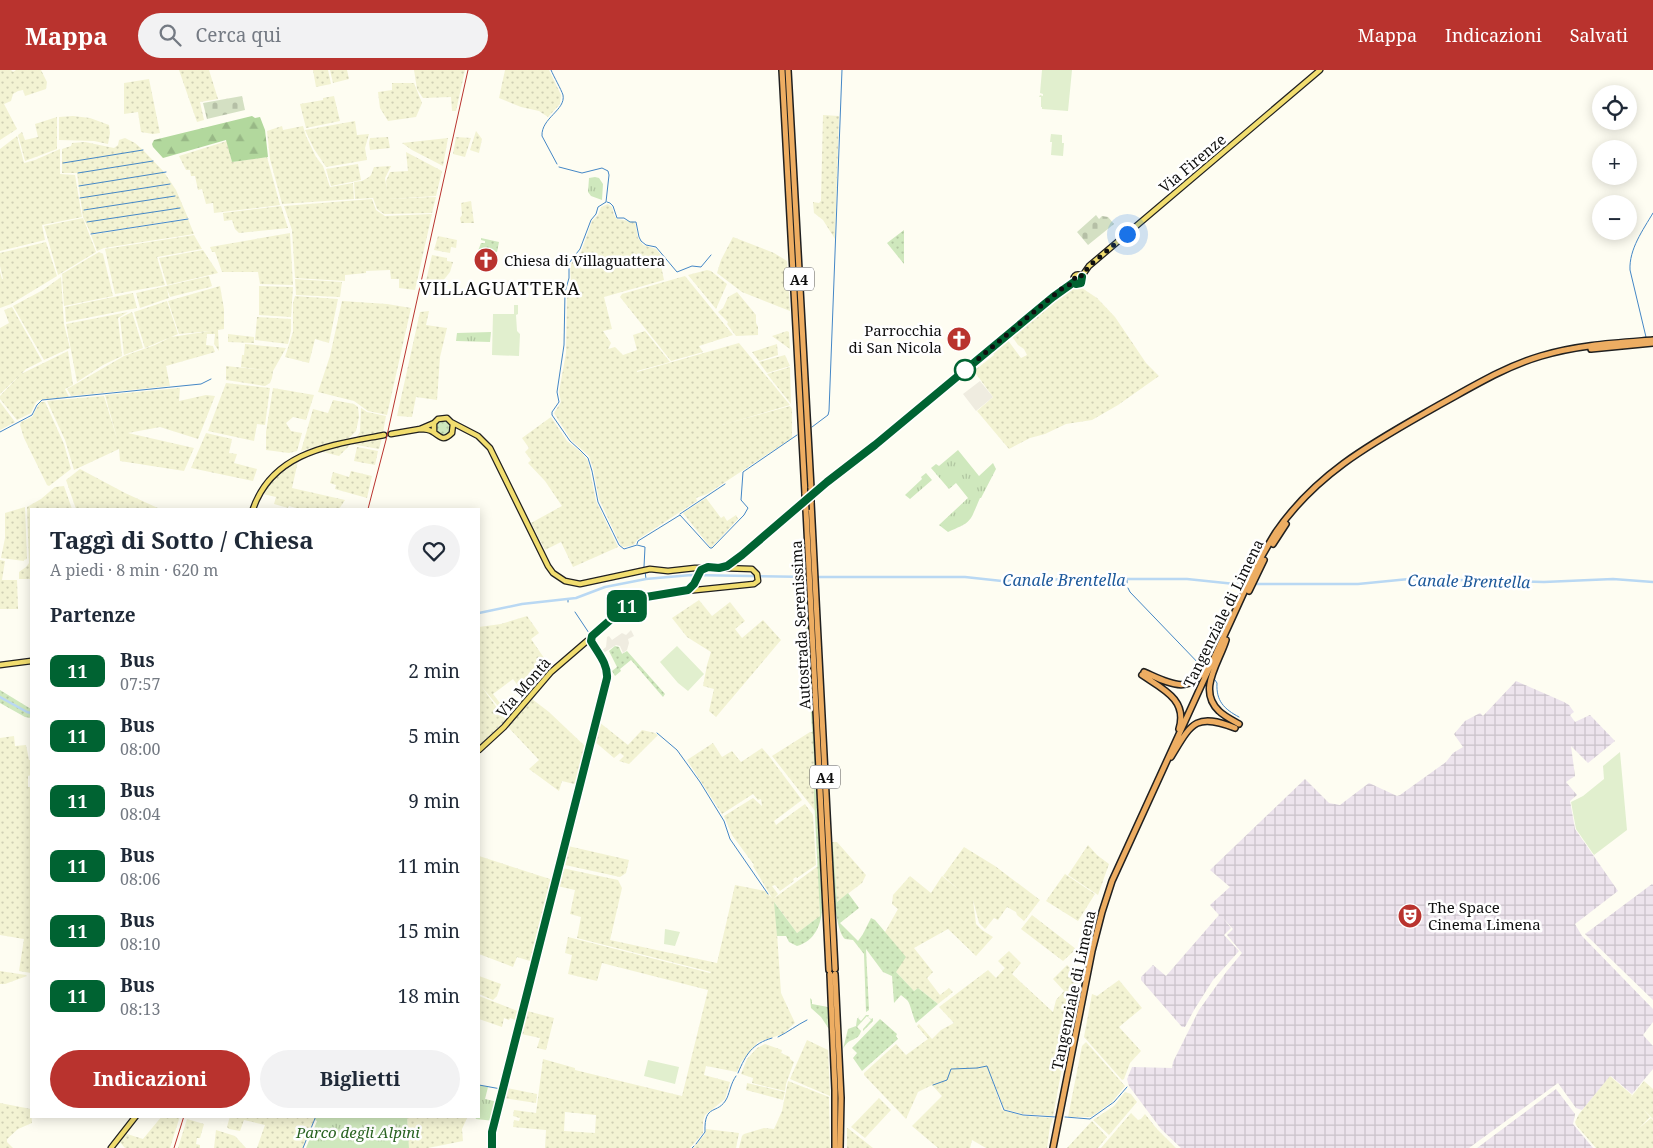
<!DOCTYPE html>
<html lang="it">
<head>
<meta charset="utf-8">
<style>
  body { margin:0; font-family:"Noto Serif",serif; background:#f2f2f3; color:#1f2937; height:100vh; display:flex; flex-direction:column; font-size:19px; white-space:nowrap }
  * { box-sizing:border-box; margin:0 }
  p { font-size:16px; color:#747a83 }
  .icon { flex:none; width:28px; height:28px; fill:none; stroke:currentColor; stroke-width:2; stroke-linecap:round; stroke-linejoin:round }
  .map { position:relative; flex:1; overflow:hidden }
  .panel { position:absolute; left:30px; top:438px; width:450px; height:610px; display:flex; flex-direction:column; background:#fff; border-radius:0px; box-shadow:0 2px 12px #0003 }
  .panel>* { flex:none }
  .badge { padding:0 10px; border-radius:8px; font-size:18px; line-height:32px }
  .tools { position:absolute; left:1592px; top:15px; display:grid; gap:10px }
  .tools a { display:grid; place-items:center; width:45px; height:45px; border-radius:50%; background:#fff; box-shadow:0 2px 12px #0003; font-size:25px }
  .you { position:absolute; width:25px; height:25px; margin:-12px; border:4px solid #fff; border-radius:50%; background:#1a73e8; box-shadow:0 0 0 8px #1a73e833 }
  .map>.badge { position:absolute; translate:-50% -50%; box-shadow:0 0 0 2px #fff }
  h2 { padding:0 20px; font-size:19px; line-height:45px }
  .round { display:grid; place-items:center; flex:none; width:52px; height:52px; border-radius:26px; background:#f2f2f3 }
  .overview { display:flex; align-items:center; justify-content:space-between; height:85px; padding:0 20px }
  h1 { font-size:24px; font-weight:700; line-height:38px }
  .primary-button { display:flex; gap:10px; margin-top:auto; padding:10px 20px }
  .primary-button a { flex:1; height:58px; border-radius:30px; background:#b9332e; color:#fff; font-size:20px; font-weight:700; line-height:58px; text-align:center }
  .primary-button a+a { background:#f2f2f3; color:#1f2937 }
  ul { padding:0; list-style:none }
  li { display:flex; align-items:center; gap:15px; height:65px; padding:0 20px }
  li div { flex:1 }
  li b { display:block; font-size:19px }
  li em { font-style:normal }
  li .badge { min-width:55px; font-weight:700; text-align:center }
  header { display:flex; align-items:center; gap:30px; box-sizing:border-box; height:70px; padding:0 25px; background:#b9332e; color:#fff }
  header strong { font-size:24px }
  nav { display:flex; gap:28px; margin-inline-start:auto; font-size:18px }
  .search { width:350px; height:45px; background:#f2f2f3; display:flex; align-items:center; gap:12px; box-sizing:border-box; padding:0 18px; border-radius:28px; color:#747a83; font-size:19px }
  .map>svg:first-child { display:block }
  .industrial { fill:url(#industrial-grid) }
  .farmland { fill:url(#farmland-dots); fill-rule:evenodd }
  .grass { fill:url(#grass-dots) }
  .forest { fill:url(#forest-firs) }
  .cemetery { fill:url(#cemetery-stones) }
  .park { fill:url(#park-tufts) }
  .pitch { fill:#e1efce }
  .plaza { fill:#efece0 }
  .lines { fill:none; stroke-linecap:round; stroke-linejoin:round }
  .stream { stroke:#4487c6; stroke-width:1 }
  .canal { stroke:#b9d8f3; stroke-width:2.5 }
  .major-casing { stroke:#202020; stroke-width:7 }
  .highway-casing { stroke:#202020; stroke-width:8 }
  .major { stroke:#f1dd6f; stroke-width:4.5 }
  .highway { stroke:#edad62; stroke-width:5 }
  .rail { stroke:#b9332e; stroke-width:1 }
  .highway-bridge-casing { stroke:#202020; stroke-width:8; stroke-linecap:butt }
  .highway-bridge { stroke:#edad62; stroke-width:5 }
  .line-casing { stroke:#fff; stroke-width:11 }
  .line { stroke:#006332; stroke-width:8 }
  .walk { stroke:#0f0f0f; stroke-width:5; stroke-dasharray:0 9 }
  .stop-dot { fill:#fff; stroke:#006332; stroke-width:2.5 }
  .labels { text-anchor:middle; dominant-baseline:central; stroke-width:5; stroke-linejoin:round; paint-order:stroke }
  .shield { fill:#fff; stroke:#575757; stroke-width:1 }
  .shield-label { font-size:14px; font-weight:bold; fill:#0f0f0f }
  .street-label { font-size:15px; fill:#0f0f0f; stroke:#fff }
  .poi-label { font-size:15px; fill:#0f0f0f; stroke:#fff; text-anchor:start }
  .park-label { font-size:15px; font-style:italic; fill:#2a6422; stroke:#fff }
  .water-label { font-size:16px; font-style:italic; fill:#1e5a9b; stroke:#fff }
  .quarter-label { font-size:18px; letter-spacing:1px; fill:#0f0f0f; stroke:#fff }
</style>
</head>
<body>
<header>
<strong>Mappa</strong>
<div class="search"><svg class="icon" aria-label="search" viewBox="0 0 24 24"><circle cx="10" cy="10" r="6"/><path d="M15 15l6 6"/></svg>Cerca qui</div>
<nav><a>Mappa</a><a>Indicazioni</a><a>Salvati</a></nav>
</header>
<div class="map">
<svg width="1653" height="1078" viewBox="0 0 1653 1078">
  <defs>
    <pattern id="industrial-grid" width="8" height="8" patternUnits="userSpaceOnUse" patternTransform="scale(1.25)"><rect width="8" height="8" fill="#ede4ed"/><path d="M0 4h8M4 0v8" fill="none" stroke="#cac2ca"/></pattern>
    <pattern id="farmland-dots" width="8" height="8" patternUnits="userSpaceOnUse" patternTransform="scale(1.25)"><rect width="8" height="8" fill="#f3f3d3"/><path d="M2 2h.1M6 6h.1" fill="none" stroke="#cfcfb4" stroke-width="1.8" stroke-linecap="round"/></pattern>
    <pattern id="grass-dots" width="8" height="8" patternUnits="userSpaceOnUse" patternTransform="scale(1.25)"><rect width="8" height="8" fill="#cfe8bd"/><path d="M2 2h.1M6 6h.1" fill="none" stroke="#b1c6a1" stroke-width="1.8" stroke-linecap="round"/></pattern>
    <pattern id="forest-firs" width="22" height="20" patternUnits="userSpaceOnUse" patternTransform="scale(1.25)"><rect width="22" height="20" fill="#b2d89d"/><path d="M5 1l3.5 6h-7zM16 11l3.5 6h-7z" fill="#98b886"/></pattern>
    <pattern id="cemetery-stones" width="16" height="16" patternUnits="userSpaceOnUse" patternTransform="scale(1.25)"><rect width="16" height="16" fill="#d4e0c3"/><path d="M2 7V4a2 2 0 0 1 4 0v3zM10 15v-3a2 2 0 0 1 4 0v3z" fill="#b5bfa6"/></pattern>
    <pattern id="park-tufts" width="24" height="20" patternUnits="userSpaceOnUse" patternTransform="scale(1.25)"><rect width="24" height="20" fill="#cfe8bd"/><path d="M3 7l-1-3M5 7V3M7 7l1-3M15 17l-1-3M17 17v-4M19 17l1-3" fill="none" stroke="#b1c6a1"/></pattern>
  </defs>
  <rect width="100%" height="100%" fill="#fefdf2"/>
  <path class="industrial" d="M1516,611L1564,632L1569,635L1574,642L1570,645L1575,652L1590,645L1615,671L1588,693L1571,676L1575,706L1566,712L1577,725L1570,731L1575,759L1618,821L1575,854L1582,866L1653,939V952L1643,965L1653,976V999L1632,1024L1611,1006L1582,1040L1576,1038L1558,1013L1469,1078H1181L1161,1059L1129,1016L1127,1009L1132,997L1172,998L1173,992L1199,940L1227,901L1242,883L1227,865L1233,859L1222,847L1231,858L1224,865L1239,881L1213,910L1194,940L1185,957H1182L1141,910V907L1153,895L1166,906L1219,845L1210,835L1230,817L1210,800L1305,709L1329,733L1340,735L1369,713L1397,726L1400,725L1446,692L1453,683L1463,677L1454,664L1465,651L1480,643L1483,646Z
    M1652,814L1653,815V930L1585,864Z
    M1556,1019L1575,1044L1573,1054L1593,1078H1477Z"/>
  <path class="farmland" d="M0,0H11L13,2L16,0H41L47,12L46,19L25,26L23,20L18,21L13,24L11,31L4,34L17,59L0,70Z
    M179,0H209L218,29L200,32L204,50L197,52Z
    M313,0H328L331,14L316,17Z
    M330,0H347L349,9L333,13Z
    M414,0H465L456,41H452L451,27L423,28L417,19Z
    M505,0H549L561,25L560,34L548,47L539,41L521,37L499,28Z
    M149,9L160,63L153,64L141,62L138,42L124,44V13Z
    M392,13H414L422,33L416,47L388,51L380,38L378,22L392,20Z
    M334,26L340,51L306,58L300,34L323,30V28Z
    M823,45L839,46L835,169L823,150L814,143L813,132L819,133L821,131Z
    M73,46L90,48L109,55L110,63L108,74L94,71L59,70V47Z
    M57,47V79L25,91L18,65L22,62L25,70L38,67L35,54Z
    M355,51L357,65L369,64L365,78L367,90L326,97L314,79L305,60Z
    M282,56L283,60L303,56L306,66L316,87L323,96L330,117L353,113L354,129L282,134L270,89L267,61Z
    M476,61L482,69L479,83L470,80Z
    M17,66L24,93L35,90L60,79V104L75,105L82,147L42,155L45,170L0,181V79Z
    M388,67L390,78L370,80L369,73L370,68Z
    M456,67L471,68L465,87L453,84Z
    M125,68L135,73L143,80L164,102L176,120L188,148L91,164L83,147L77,103H62V79L71,76L72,73L85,72L114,78L118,75L119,70Z
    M448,68L443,96L412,80L402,73Z
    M227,71L232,92L267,87L280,135L214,143L213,133L206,134L202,119L198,120L195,106H191L190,100H186L179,86Z
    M406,82L442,101L436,126L387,129L436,127L432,143L384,144L377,139L373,128L355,129L354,112L362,111L369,107L371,105L374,97L391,96L385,108L387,121L386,111L390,102L408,101Z
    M358,94L361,110L331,116L326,99Z
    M372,129L376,140L385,146L432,144L415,220L399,218V209H391L390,200L366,201V203L345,205V211L295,208L292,160L284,136Z
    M471,131L474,153H461L460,148L462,145L461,133Z
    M608,134L612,137L614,145L617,149L635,152L638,168L643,175L656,179L665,190L660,191L664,210L604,227L612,259L603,261L611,273L608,279L615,277L623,285L637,280L633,265L645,261L670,292L637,301V302L739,273L790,335L722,355L790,336L792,339V368L707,424L696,428L697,431L637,470L634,475L624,477L621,476L599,429L593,398L589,386L571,370L554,343L561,332L559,322L566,283L567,223L571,211L570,195L581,182L592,151L598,145L601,137Z
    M281,136L288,158L239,163L235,159L232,150L224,151L223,143Z
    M83,148L96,182L58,205L44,156Z
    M188,149L194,164L104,178L97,181L91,165Z
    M290,163L293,215L260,214L258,202H222L215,182H212L210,177Z
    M194,165L202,179L157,187L165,215L115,224L105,179Z
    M438,166L457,170L456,178L451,177L450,183L434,180Z
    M733,167L774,183L787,191L790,241L742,222L717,203L721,190Z
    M46,172L57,206L11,234L0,238V202L2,209H3L0,196V183Z
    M203,180L218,203L167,215L159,188Z
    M99,182L103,184L113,226L64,236L62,204Z
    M432,185L447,188V191L453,192L450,202L438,217L425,215Z
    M707,200L711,201L727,214L716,239L688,205Z
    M209,206L212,216L210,217L170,227L167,219L169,228L140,238L136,223Z
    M685,206L733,265L699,276L703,282L671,291L620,227L622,224Z
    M61,207L64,254L70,278L44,290L13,236L43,220Z
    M295,209L342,212L340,227L296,225Z
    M220,216L224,239V259L218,260L219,281L214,274L215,264H207L206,275L213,276L215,282L166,296L170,316L71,326L67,319L124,286L155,275L171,267L211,261L179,264L168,231Z
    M259,216L293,217L291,247L259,245Z
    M1082,218L1097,228L1115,247L1146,293L1159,306L1118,335L1092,350L1066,354L1045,364L1030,368L1009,379L977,341L993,327L974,301L994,285L992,281L1007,269L1021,288L1027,285L1024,279L1018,275L1011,265L1063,223L1072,219Z
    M737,222L756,245V253L758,257V265L736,266L727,254L728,252L718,242L723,238L728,227Z
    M133,223L137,238L66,252L65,237Z
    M295,226L338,229L329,273L315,269L309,293L285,287L293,262V233Z
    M167,231L178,264L145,278L134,242Z
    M342,231L387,234L411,238L387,345L368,341L354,331L318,322L330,286Z
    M12,237L42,291L26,299L21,304L68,281L73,315L65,319L69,327L39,330L36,332L31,343L17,350L0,329V326L20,305L0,324V258L9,253L4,240Z
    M429,241L426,255L447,258L440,287L437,330L416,327L412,347L397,346L420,242Z
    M128,242L118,248L122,286L103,295L77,312L66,254Z
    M132,242L143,278L124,285L120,248Z
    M257,247L291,249V261L288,274L255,270Z
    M787,261L789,262L790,279L772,266Z
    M228,264L254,267V273L228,272Z
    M245,274L286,278L273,301L241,297L242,285H244Z
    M777,274L778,285L759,291L752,282Z
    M785,285L790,296L767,303L759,292Z
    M226,296L273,301L272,308L270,313L265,316L226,310Z
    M790,297L791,334L767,304Z
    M226,313L270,318L265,355L257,354L254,371L208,361Z
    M180,318L179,331L206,325L215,326L198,369L160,357L128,363L194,378L184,401L120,391L119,379L74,400L65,370L47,331L104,326L118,372L105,325Z
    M273,318L314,325L306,350L293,347L286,353L291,361L302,363L297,381L289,383L266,380V362Z
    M333,330L354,334L358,337L359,347L356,361L349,368L301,381L313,339L328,343Z
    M0,332L15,352L0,360Z
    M40,332H45L46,334L64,374L71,399L49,416L47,415L24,368L20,355L21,352L32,347Z
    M361,338L367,342L386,346L383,363L356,368L360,362Z
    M551,347L567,371L582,383L588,391L596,431L618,477L573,497L561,472L545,480L531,453L562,436L545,411L528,393L531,390L525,382L529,378L522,368Z
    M206,363L232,369L229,383L237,384L234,393L257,399L253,411L191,398Z
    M382,368L379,379L351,374L339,386L323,382L324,380L351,374Z
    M357,377L378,381L375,395L354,391Z
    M298,391L292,418L345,430L339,439H299L289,436L288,438L274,434L276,427L263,424L271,411L283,400Z
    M80,399L125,423L160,439H76L66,410Z
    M351,401L372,406L367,428L335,419L336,415L330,413L333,402L349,407Z
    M64,416L72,439H31V509H19V502L26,497L29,493L27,437L41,429L55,417Z
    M706,428L721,448L724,446L727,451L736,445L738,449L711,478L683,443Z
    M25,437L27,489L24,490V491L1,488L5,468V443Z
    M0,490L5,491L2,510H17L18,539H0Z
    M699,530L712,546L730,532L745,551L735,559L742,568L763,550L781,570L716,647L709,641L714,619L703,616L707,595L711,582L687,567L672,548Z
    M527,546L539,563L531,569L551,598L524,624L513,609L493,624L510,646L508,648L481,616L506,650L479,676V557L501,554Z
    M532,629L549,642L587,678L578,715L562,711L559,721L529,699L539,690L508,657Z
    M599,652L628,675L642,660L655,663L658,665L629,694L619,691L624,686L620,683L614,688L594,671Z
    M810,662H813L816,742L772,686Z
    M14,666L15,676L26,675L29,690H31V705L28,706V717H31V903L19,901L24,869L0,865V668Z
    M713,673L722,687L732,681L741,692L762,678L769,686L802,730L774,751L776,755L805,734L813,745L816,795L797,808L796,807L793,809L794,811L780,821L775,815L772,816L778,824L773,829L818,796L820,846L797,863L775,833L781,923L795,953L783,964L758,972L741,992L737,1002L706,996L704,1005L730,1012L725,1029L705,1045L703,1051V1063L690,1078H545L546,1060L513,1057L514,1050L519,1051L520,1048L513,1046L514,1040L536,1043L543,989L575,998V1000L682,1026L708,920L602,893L597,911L568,904L572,885L565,883L568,867L710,903L711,902L577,868L581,847L570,844L575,820L557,816L562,798L618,810L622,818L610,870L717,893L735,815L765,821L772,828L753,796L754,795L732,765L724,746L753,728L762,736L761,729L758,730L753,724L722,744L687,690ZM565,1042L596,1045L595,1063L564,1061Z
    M833,772H837L866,805L862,813L837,832Z
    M1088,775L1097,785L1109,794L1098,825L1068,805Z
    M568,776L629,790L626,803L620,807L565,795V793Z
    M964,777L995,796L1040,830L1024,851L1017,845L1016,842L1007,837L998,850L994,848L985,859L979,853L973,830L976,854L982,860L993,867L976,886L948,859L914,878L933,902L927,908L940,925L949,918L953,922L938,934L918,918L914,921L896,902L885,862L898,839L892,834L893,825L910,806L931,823L942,806L962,822L943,806Z
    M479,786L553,810L533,892L517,887L513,897L479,884Z
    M1065,804L1095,824L1078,851L1046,831Z
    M1032,845L1076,879L1063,891L1021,859Z
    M1009,881L1021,893L1012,904L1053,942L1056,930L1064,921L1053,909L1067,895L1079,907L1053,1046L1023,1044L1004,1039L990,1002L1002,1040L1025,1046L1053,1048L1050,1056L1047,1078H986L972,1070L970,1078H938L912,1056L942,1026L932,1015L918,1022L906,1049L864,1005V1003L896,974L906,985L928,969L917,956L919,954L932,969L941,960L954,953L939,937L988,900L996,908L1005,898L998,891Z
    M0,901L26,905L27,906L5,914H0Z
    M479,906L501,914L497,926L493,930L479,924Z
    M1119,910L1142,938L1119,957L1141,981L1130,993L1124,1009L1122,1010L1084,967L1092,924L1097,926Z
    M479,926L520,942L518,951L510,948L509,950L504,948L502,957L479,949Z
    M527,941L554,948L546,980L537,978L540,968L521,964Z
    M807,970L828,980L830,1026L790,1009Z
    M1086,972L1125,1016L1112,1032L1091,1047H1068L1082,976Z
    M765,974L782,980L781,983L790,987V989L794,992L786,1014L785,1021L752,1013L753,1008L741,1004L747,989L757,978Z
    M1610,1006L1632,1025L1631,1027L1644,1011L1653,1019V1049L1642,1038L1650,1047L1638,1059L1651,1048L1653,1050V1078H1596L1576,1055L1575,1052L1579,1044Z
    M788,1011L829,1027L830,1078H739L742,1066L744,1064L764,1058L774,1059L782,1041Z
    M747,1013L785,1022L783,1030L746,1020Z
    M507,1018L537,1024L536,1033L504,1028Z
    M1125,1022L1131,1024L1137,1032L1109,1065L1093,1050L1114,1036Z
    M879,1028L891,1040L865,1068L851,1057Z
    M0,1033L31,1039L32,1053L18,1059L7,1069V1072L13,1078H0Z
    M1131,1043L1138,1050L1141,1049L1145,1044L1157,1059L1176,1078H1101Z
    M162,1046H180L170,1078H125L119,1071L124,1063L143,1069Z
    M230,1046H316L303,1078H257L265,1055L244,1050L240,1061L229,1059L227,1057Z
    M407,1046H468L462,1059L463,1071L428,1078H409Z
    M187,1049L204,1054L200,1068H197L196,1074L200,1075V1078H178Z
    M1092,1051L1107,1067L1098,1078H1067Z
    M847,1058L849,1059L873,1078H847Z
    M706,1059L739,1063L736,1078H693L705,1064Z
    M216,1060L235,1066L246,1078H214Z"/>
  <path class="grass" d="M904,160V194L887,173Z
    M481,168L499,172L497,182L478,181L481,173H485V171L481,170Z
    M435 358a8 8 0 1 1 16 0a8 8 0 1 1-16 0Z
    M807,515L822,837C822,854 815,871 797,876L789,872L786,866H777L774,832L797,863L820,846L814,726V690L803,524L802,516Z
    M615,576L619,577L622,584L627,581L665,624L663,627L631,590L620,599L621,601L615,606L612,601L617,597L609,581Z
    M0,620L31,639V648L25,647L0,633Z
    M831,772H833L837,832L848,823L859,838L840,853L858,871L863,864L871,848L875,850L906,887L896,902L914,921L918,918L938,934L916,953C913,948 910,932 907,930C905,928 903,927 901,925L894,933L892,906L883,902L866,879L869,940L866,942L864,884L853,870L845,869C833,858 832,791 831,772Z
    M810,928L812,930V934L828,937L829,959L821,947L811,938Z
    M861,944L858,948L861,951L866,945H869L868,947L871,949L873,948V951L863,961V959L871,950L867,946L857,957L861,961C859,968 856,968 850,971C847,972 844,977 843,979L848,959L856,956L857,949Z
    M880,949L897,964L896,966L898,969L862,1001L853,988L857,983L852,978Z"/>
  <path class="forest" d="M252,46L255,48L260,47L265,60L268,87L232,92L226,70L163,88L153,77L152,74L154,70Z"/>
  <path class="cemetery" d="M242,26L245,40L207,49L203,33Z
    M1096,145L1099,149L1102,146L1108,147L1114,154L1088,175L1077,162Z"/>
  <path class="park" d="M595,107L599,108L603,114L602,130L591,126L588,122L589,108Z
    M491,262L490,272L456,271L457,263Z
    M958,380L979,406L993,393L996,399L981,428H980C969,453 973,451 948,462L939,455L968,428L956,413L949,419L931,398L936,394L939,396Z
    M926,403L932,410L910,429L905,425L922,409L921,407Z
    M479,1015L488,1017L485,1029L498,1032L494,1051L476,1049L475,1046H479Z
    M316,1046H407L409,1078H306L317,1051L315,1050Z"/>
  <path class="pitch" d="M1042,0H1072L1068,41L1042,39V37H1041V27H1039L1040,25L1043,26V24L1040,23Z
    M1051,64L1062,65V73H1064L1063,86L1051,85L1052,72H1050Z
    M514,235H518V244L516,245L517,261L520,264L519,286L492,285L493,244H514Z
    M677,576L704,604L688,621L678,613L660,592Z
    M1620,682L1627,760L1594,785L1576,759L1571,732L1583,726L1604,709L1603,696Z
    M665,859L680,862L675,876L664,874Z
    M648,990L679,997L675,1014L644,1006Z"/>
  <path class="plaza" d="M980,311L993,327L976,341L963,324Z
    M631,560L634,566L628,569L629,573L627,580L623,583L620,576L616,575L602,584L600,582L606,577L607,567L609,566L612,570L622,563L626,565Z"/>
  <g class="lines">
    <path class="stream" d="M551,0C554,7 561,19 563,25C566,40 541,48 542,66L557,94
      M63,93L143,80
      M559,97L582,103L602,98L608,101L609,105L606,132L598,137L596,144L591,150L580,179L569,193V208L565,222L564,275L557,322L559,332L552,342V345L570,371L580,380L588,388L592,401L598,432L619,475L624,479L637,475L645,477L644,497
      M78,103L153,91
      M79,116L166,102
      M80,128L170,114
      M607,132L610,133L613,136L617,148H624L630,152H636L639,167L641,171L646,175L656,177L677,202L692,196L701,197L711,185
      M84,140L175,126
      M87,152L180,138
      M91,164L188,149
      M1646,267L1630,200C1629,179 1643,160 1653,143
      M812,357L828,345L829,341L842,0
      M0,362L32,345L37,335L42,330L201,314L211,309
      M680,444L725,414
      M637,474L638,471L680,445L710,478H712L744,445L748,438L741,430L743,402L797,365
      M645,501L646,509
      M1127,509V513
      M1128,518L1130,522L1203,598
      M568,529V532
      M575,542L589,563
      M1215,610L1217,613C1216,631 1224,639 1239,647
      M657,663L677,680L700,712L724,751L730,769L768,824
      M778,967C788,962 797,955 807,950
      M738,1003C746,984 752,974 772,968
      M479,1015L501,1019
      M933,1015L947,1010L951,999L977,998L987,996L1004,1040L1023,1045L1056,1047
      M1065,1047L1090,1049L1114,1032L1127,1017
      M696,1074L705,1062C704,1032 718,1046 727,1028C730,1021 731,1013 736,1006
      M303,1078L316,1046
      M692,1078L694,1076"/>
    <path class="canal" d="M816,507H965L1002,511L1069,509H1187L1235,514H1247
      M1252,514H1358L1409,509L1544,512L1613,509L1653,512
      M479,543L522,534L576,528L605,517L646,509L691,505L810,507
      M0,627L27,642L31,643"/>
    <defs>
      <path id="major" d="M1073.5 209a4.5 4.5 0 1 1 9 0a4.5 4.5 0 1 1-9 0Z
        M1082,206L1089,196L1320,0
        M451,352L478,366L490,378L548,496L553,503L565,511L580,514L650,499L668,501L695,498H719L727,496L743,485L827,412L875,375L1060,221L1074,212
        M420,359C424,359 430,360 433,362C441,367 443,372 452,363L453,354L447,348L438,349L434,353V362
        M391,364L420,359L434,353
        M253,439C273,381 332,375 384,365
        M686,521L754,514L758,511L757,504L752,499L722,498
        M591,568C608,547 631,530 658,525C667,523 680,524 688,519C697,514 695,503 704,499
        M0,595L31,591
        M479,680L504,657L551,602L587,571
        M111,1078L136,1046"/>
      <path id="highway" d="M782,0L805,424
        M788,0L811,418
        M1591,279L1653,273
        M811,432L835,899
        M806,440L829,900
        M1273,474L1286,454
        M1249,521L1264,490
        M1226,570C1219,593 1197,620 1219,641C1224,646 1232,650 1239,654
        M1144,602C1169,613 1189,626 1207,597
        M1142,605C1163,619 1188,630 1179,659
        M1171,687C1191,654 1195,642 1235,658
        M830,904L835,1020V1078
        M835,904L841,1028L840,1078
        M1053,1078L1092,881L1102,842L1112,811L1255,498C1262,486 1269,473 1276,462C1318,401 1376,371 1439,335C1472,317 1504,297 1541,286C1577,275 1615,273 1653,270"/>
    </defs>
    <use href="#major" class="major-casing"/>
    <use href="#highway" class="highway-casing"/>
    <use href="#major" class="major"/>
    <use href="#highway" class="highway"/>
    <path class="rail" d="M368,439L386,370L468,0
      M174,1078L184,1046"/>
    <defs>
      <path id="highway-bridge" d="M811,418V432
        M805,424L806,440"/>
    </defs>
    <use href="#highway-bridge" class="highway-bridge-casing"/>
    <use href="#highway-bridge" class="highway-bridge"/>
  </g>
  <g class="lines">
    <defs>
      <path id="line" d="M492,1078V1062L607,608C608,594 598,583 591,571L592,566L625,537L646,527L688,520L694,514L701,500L708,497L719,498L727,496L742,485L827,412L875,375L1053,227L1074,212L1076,214L1081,213L1082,207"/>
    </defs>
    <use href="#line" class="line-casing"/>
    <use href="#line" class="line"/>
    <path class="walk" d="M965,300L1060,220L1074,212L1075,206L1079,205L1082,206L1089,196L1127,164"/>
  </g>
  <defs>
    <symbol id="church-disc" viewBox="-11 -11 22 22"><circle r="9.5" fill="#b9332e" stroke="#fff"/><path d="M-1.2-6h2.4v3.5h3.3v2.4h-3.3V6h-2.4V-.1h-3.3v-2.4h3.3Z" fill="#fff"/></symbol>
    <symbol id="theatre-disc" viewBox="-11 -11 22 22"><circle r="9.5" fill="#b9332e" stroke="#fff"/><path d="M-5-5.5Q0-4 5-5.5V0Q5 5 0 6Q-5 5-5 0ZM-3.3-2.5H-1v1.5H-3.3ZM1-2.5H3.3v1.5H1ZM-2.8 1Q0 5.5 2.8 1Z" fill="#fff"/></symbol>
  </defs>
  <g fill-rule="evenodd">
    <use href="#church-disc" x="472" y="176" width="28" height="28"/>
    <use href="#church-disc" x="945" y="255" width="28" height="28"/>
    <use href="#theatre-disc" x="1396" y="832" width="28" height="28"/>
  </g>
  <circle class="stop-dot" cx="965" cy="300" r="10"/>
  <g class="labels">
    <g class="shield">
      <rect x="784" y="197.5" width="30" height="23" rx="4"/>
      <rect x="810" y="695.5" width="30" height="23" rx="4"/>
    </g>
    <g class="shield-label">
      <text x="799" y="209">A4</text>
      <text x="825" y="707">A4</text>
    </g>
    <g class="street-label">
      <text transform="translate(1192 93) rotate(-40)">Via Firenze</text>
      <text transform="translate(1223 543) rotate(-64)">Tangenziale di Limena</text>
      <text transform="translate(800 555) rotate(-93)">Autostrada Serenissima</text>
      <text transform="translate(523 617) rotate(-49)">Via Montà</text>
      <text transform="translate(1073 920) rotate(-78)">Tangenziale di Limena</text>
    </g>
    <g class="poi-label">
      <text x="504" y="190">Chiesa di Villaguattera</text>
      <text x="942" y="260" text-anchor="end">Parrocchia<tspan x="942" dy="17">di San Nicola</tspan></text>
      <text x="1428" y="837">The Space<tspan x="1428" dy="17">Cinema Limena</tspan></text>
    </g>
    <g class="park-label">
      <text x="358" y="1062">Parco degli Alpini</text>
    </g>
    <g class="water-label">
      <text x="1064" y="510">Canale Brentella</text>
      <text transform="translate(1469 511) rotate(1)">Canale Brentella</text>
    </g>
    <g class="quarter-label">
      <text x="500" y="218">VILLAGUATTERA</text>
    </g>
  </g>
</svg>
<div class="tools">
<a><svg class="icon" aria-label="locate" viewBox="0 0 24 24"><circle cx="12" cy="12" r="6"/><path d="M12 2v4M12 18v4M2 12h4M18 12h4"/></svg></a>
<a>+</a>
<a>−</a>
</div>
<div class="you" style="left:1127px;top:164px"></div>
<b class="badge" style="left:627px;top:536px;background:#006332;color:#fff">11</b>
<section class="panel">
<div class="overview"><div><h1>Taggì di Sotto / Chiesa</h1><p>A piedi · 8 min · 620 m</p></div><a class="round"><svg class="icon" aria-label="heart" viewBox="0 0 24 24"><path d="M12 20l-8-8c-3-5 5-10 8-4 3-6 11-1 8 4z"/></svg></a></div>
<h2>Partenze</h2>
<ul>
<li><span class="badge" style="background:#006332;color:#fff">11</span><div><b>Bus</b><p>07:57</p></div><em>2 min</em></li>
<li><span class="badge" style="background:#006332;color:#fff">11</span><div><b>Bus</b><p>08:00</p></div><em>5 min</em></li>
<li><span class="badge" style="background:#006332;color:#fff">11</span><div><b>Bus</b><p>08:04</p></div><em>9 min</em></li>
<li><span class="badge" style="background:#006332;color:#fff">11</span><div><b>Bus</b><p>08:06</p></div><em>11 min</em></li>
<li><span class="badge" style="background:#006332;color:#fff">11</span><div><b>Bus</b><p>08:10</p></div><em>15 min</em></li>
<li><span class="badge" style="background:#006332;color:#fff">11</span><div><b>Bus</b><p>08:13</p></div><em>18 min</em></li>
</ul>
<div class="primary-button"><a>Indicazioni</a><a>Biglietti</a></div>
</section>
</div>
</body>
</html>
